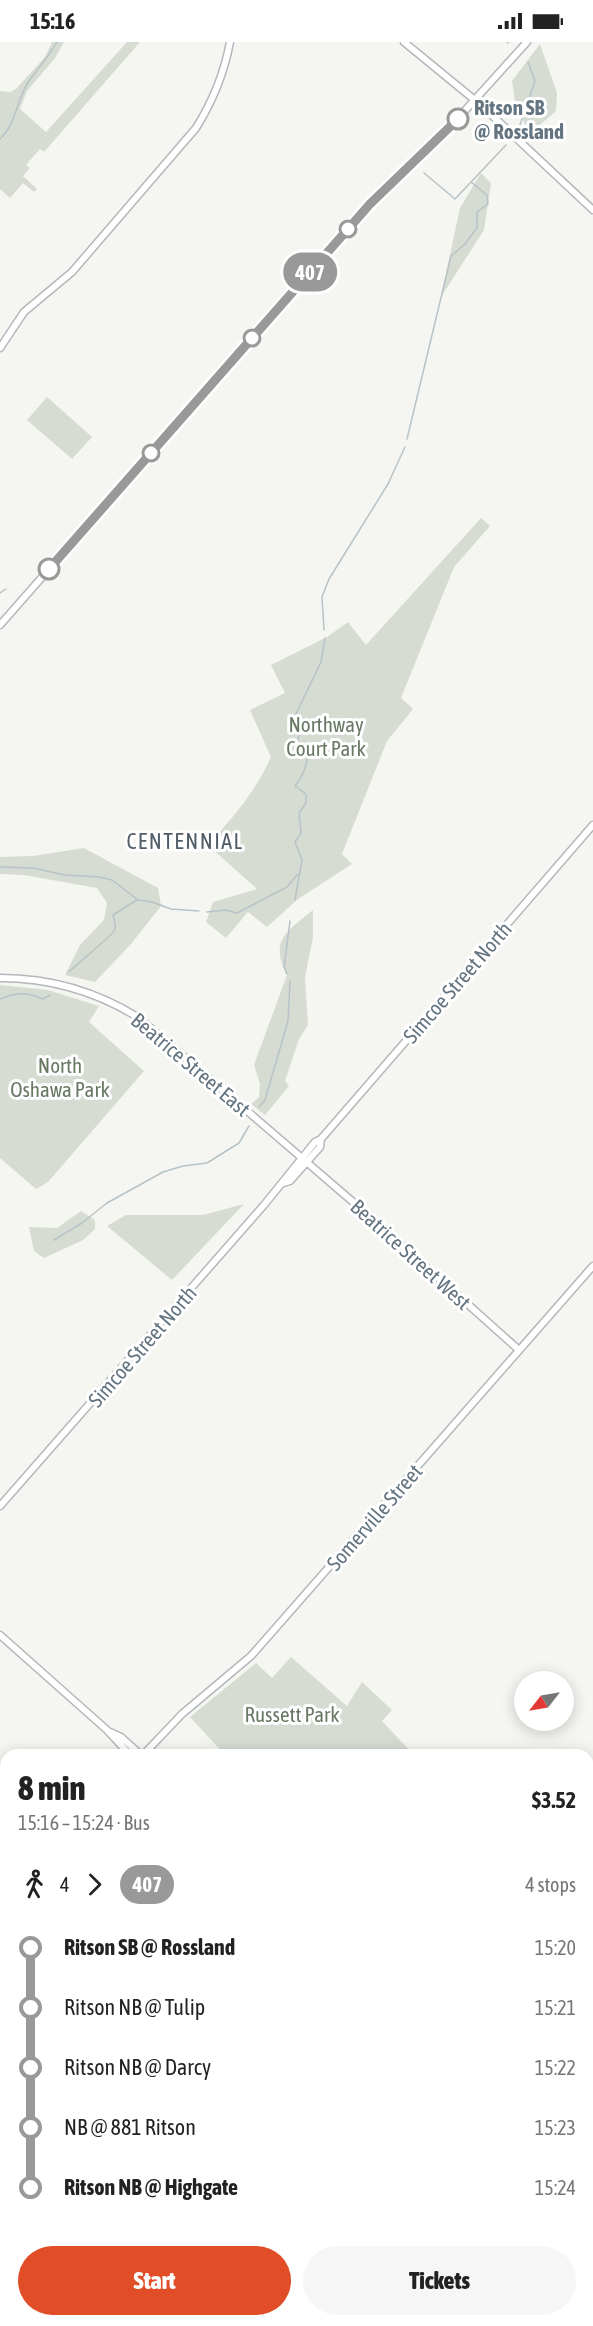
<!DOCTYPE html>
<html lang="en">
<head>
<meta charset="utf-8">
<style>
  body { margin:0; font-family:"Asap Condensed",sans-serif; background:#f6f6f6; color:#222; height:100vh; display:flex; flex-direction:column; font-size:22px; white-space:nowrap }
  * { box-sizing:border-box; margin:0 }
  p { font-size:20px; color:#767676 }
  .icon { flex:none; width:33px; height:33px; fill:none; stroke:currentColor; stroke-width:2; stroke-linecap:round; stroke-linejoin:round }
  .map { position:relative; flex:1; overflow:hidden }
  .sheet { position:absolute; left:0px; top:1707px; width:594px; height:578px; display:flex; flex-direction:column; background:#fff; border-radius:18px 18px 0 0; box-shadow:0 3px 15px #0003 }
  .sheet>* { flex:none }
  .badge { padding:0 12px; border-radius:20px; font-size:21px; line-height:39px }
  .needle { width:39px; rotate:239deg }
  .fabs { position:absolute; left:514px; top:1629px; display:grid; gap:12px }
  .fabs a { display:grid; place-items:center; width:60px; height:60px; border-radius:50%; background:#fff; box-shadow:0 3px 15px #0003; font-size:30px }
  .map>.badge { position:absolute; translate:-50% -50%; box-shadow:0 0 0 3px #fff }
  .legs { display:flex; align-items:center; gap:9px; height:66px; padding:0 18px; font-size:20px }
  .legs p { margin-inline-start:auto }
  .head { display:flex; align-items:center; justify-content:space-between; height:102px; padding:0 18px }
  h1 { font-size:33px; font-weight:800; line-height:45px }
  .cta { display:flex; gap:12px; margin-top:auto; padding:12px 18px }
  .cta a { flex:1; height:69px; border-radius:36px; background:#e04d26; color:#fff; font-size:24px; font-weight:800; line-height:69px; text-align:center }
  .cta a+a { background:#f6f6f6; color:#222 }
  ul { padding:0 18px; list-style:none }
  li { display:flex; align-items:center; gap:21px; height:60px; font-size:22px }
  li i { display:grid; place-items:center; width:9px; height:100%; margin:0 8px; background:currentColor }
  li i::after { content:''; width:15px; height:15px; margin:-8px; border:4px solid; border-radius:50%; background:#fff }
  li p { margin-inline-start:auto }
  li:first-child i { background:linear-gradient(#0000 50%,currentColor 0) }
  li:last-child i { background:linear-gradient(currentColor 50%,#0000 0) }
  .status { display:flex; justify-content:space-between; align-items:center; height:42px; padding:0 30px; background:#fff; direction:ltr }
  .status svg { height:16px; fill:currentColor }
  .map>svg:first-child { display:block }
  .green { fill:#d6dcd2 }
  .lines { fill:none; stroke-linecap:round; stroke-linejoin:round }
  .stream { stroke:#b7c3c7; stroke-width:1.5 }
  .secondary-casing { stroke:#b2b8bb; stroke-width:9 }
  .secondary { stroke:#fff; stroke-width:6 }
  .line-1-casing { stroke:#fff; stroke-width:14 }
  .line-1 { stroke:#999; stroke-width:9 }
  .stop-1-dot { fill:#fff; stroke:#999; stroke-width:3 }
  .labels { text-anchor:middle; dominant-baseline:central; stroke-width:6; stroke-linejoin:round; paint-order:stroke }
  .stop-label { font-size:21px; font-weight:bold; fill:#647581; stroke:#fff; text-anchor:start }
  .park-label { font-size:21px; fill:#687963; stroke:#fff }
  .street-label { font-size:21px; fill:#647581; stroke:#fff }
  .neighbourhood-label { font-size:22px; letter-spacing:1.5px; fill:#525e67; stroke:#fff }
</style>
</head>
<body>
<div class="status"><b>15:16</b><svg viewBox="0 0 49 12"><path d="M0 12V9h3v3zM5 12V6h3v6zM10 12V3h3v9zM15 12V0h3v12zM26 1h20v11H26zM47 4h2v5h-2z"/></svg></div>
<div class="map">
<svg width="593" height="2284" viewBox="0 0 593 2284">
  <rect width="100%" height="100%" fill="#f5f5f1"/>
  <path class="green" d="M52,0H64L55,16L27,49L20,67L46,90L127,0H140L44,110L40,107L26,123L30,126L23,134L37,147L34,150L23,141L10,156L0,147V49L10,50L16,47L45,15Z
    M540,2L557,51L556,69L529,92L515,59L512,39Z
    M481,131L491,141L484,188L441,255L460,166Z
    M47,355L92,395L72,417L27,378Z
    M481,476L490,484L454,525L401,656L413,667L387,699L342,812L352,822L298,857L267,885L248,870L226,896L206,880L213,860L257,847L200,796L215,795C238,770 257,746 271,715L250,668L285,651L271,623L327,595L348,580L366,603Z
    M84,806L158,846L161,864L131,902L95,940L65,933L80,903L104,878L107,861L97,846L24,833L0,832V815L33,814Z
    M313,868V895L305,935L308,983L299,997L285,1039L289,1044L265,1073L251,1062L259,1055L260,1042L254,1023L287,933C269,899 287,889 313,868Z
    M0,943L48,948L99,964L89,980L144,1029L48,1140L36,1147L0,1116Z
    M244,1162L172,1238L107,1184L126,1173H203Z
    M81,1169L95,1178V1187L83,1198L44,1216L34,1209L29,1185L57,1186Z
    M291,1615L347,1664L362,1640L392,1668L382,1679L414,1713H225L190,1675L256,1621L272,1636Z
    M0,1853L6,1858V2246L0,2240Z
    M588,1869L593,1877V1943L588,1950Z
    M42,2279H470V2284H48Z"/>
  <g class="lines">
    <path class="stream" d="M507,0L508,1
      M520,83L535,39L528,20
      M0,97C16,82 16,61 27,42C36,28 48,16 57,0
      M424,131L455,157L506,103
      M407,397L451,214L465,202L477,186V170L488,162L487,153L471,140
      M0,551L6,547
      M324,588L322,555L329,537L388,442L405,405
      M0,825L33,826L65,833L99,835L112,838L138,858L152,860L171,867L199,869
      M295,858L302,818L295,800L301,791L299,771L306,761V752L295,744C303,734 308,724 307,711L296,704L300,690L294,676L321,620L325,596
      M207,870L225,868L237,871L287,845L298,832
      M69,930C76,922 114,893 115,887C116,883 114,877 113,873L137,858
      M287,932L284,925L290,879
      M0,957C17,950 26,950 43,957L50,953
      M259,1065L265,1058L288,979L290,939
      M54,1198L82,1181L107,1161L163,1130L183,1124L207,1121L239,1101L249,1084
      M588,1827L593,1820
      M588,1834L593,1853
      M588,1956L593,1952
      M0,1960L6,1968
      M366,2278L370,2284"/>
    <defs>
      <path id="secondary" d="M404,0L482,64L593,168
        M0,306L24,270L72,230L196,86C213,59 224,32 230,0
        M0,583L370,162L451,84L527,0
        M0,936C50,936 96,949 139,976L367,1172L519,1308
        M283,1141L290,1139L320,1105L321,1097
        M0,1464L264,1163L315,1100L321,1097L593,783
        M0,1593L107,1688L130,1713
        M110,1690L121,1695L141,1713
        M143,1713L182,1672L251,1614L593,1224
        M588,2112L593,2116
        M588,2123L593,2127"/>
    </defs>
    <use href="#secondary" class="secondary-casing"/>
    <use href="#secondary" class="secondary"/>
  </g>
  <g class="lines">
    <defs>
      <path id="line-1" d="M49,527L370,162L458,77"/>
    </defs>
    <use href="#line-1" class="line-1-casing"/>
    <use href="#line-1" class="line-1"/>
  </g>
  <g class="stop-1-dot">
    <circle cx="458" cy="77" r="10"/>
    <circle cx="348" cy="187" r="8"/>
    <circle cx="252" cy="296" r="8"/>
    <circle cx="151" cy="411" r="8"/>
    <circle cx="49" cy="527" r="10"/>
  </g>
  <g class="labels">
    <g class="stop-label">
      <text x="474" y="65">Ritson SB<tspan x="474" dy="24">@ Rossland</tspan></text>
    </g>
    <g class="park-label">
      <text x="326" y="682">Northway<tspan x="326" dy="24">Court Park</tspan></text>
      <text x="60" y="1023">North<tspan x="60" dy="24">Oshawa Park</tspan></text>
      <text x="292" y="1672">Russett Park</text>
    </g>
    <g class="street-label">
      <text transform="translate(457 940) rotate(-49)">Simcoe Street North</text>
      <text transform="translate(191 1022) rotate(40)">Beatrice Street East</text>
      <text transform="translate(411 1212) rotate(42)">Beatrice Street West</text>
      <text transform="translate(142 1304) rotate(-49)">Simcoe Street North</text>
      <text transform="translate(374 1475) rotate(-49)">Somerville Street</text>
    </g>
    <g class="neighbourhood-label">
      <text x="185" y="799">CENTENNIAL</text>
    </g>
  </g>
</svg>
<div class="fabs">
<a><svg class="needle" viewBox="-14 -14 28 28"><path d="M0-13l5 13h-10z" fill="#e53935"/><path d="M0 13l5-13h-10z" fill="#767676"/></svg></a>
</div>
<b class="badge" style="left:310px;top:230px;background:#999;color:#fff">407</b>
<section class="sheet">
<div class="head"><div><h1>8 min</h1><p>15:16 – 15:24 · Bus</p></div><b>$3.52</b></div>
<div class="legs"><svg class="icon" aria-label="walk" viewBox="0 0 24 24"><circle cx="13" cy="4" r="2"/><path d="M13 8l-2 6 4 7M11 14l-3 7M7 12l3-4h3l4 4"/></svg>4<svg class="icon" aria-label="forward" viewBox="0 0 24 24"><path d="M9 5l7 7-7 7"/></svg><b class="badge" style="background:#999;color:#fff">407</b><p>4 stops</p></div>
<ul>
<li><i style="color:#999"></i><b>Ritson SB @ Rossland</b><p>15:20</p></li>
<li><i style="color:#999"></i><span>Ritson NB @ Tulip</span><p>15:21</p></li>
<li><i style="color:#999"></i><span>Ritson NB @ Darcy</span><p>15:22</p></li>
<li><i style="color:#999"></i><span>NB @ 881 Ritson</span><p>15:23</p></li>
<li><i style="color:#999"></i><b>Ritson NB @ Highgate</b><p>15:24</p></li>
</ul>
<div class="cta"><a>Start</a><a>Tickets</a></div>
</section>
</div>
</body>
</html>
